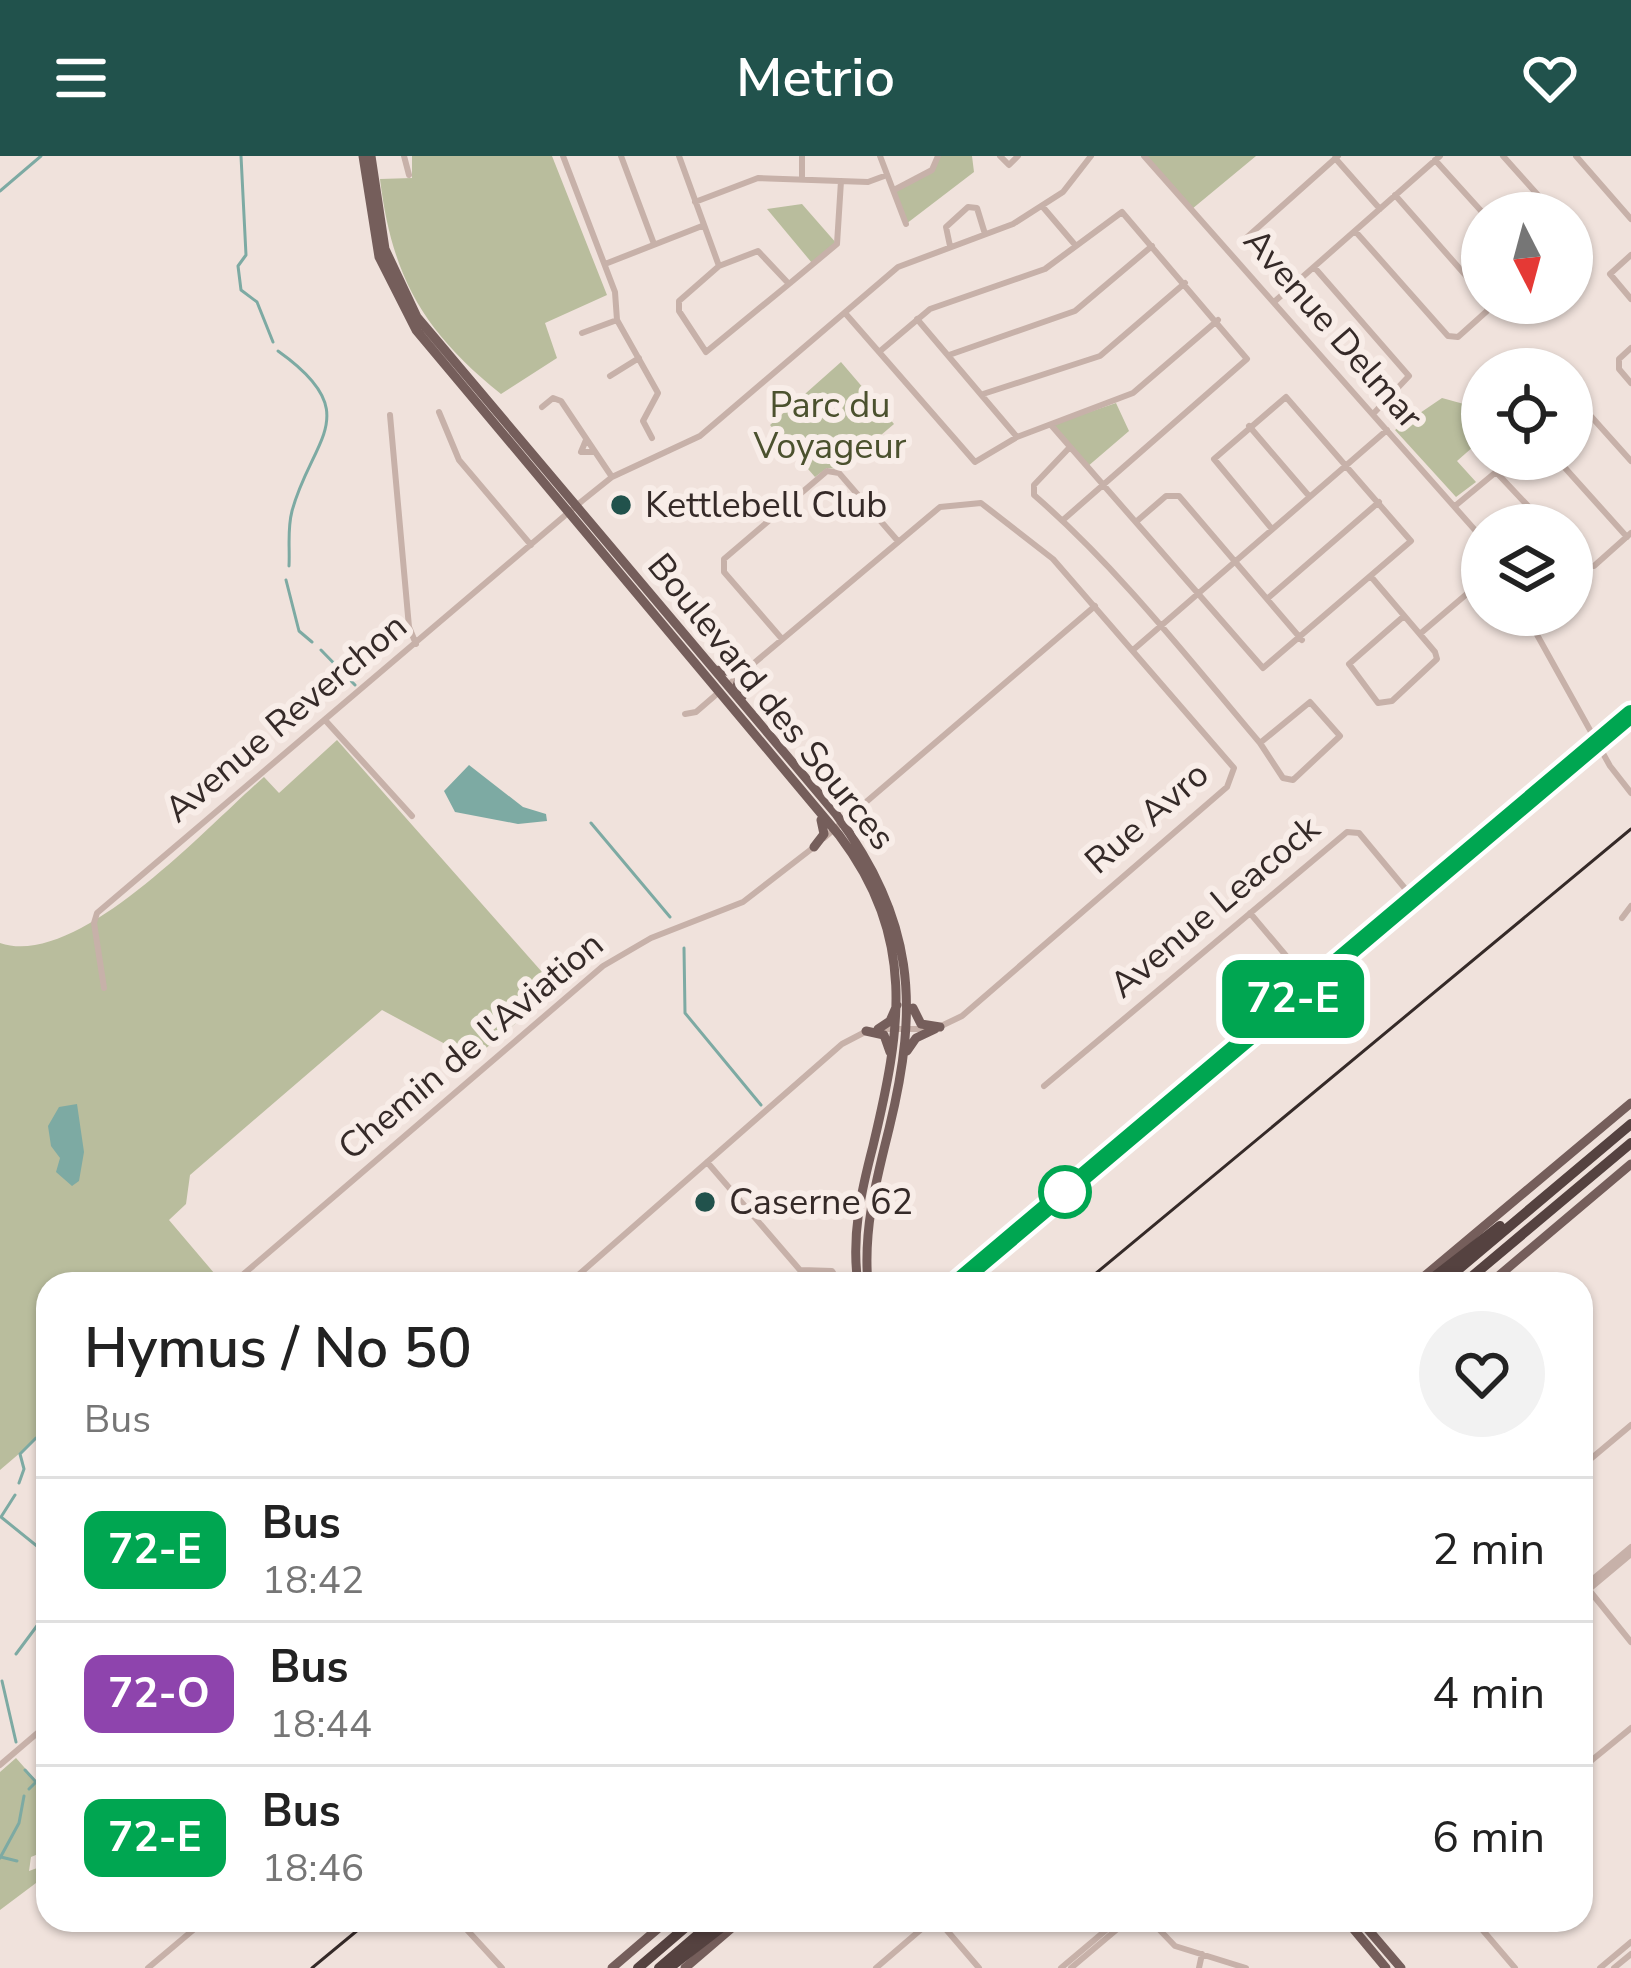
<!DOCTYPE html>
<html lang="fr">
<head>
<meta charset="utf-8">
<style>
  body { margin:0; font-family:"Nunito Sans",sans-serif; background:#f2f2f2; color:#222; height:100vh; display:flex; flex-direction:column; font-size:45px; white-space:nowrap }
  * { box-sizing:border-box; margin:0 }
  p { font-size:39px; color:#767676 }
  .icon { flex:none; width:66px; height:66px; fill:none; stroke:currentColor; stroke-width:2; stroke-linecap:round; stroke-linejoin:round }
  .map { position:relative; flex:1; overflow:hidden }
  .sheet { position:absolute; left:36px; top:1116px; width:1557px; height:660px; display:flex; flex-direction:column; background:#fff; border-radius:36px; box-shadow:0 3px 9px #0004 }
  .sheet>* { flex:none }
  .badge { padding:0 24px; border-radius:18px; font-size:42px; line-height:78px }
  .needle { width:78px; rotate:174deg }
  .tools { position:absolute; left:1461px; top:36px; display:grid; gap:24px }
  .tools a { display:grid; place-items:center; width:132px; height:132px; border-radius:50%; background:#fff; box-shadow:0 3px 9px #0004; font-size:60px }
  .map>.badge { position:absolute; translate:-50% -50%; box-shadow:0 0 0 6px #fff }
  .round { display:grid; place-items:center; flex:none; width:126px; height:126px; border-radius:63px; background:#f2f2f2 }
  .summary { display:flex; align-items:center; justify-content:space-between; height:204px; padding:0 48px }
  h1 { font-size:57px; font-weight:600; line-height:90px }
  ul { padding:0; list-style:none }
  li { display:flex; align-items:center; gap:36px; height:144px; padding:0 48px; border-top:3px solid #e0e0e0 }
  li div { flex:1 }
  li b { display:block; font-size:45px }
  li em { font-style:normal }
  li .badge { min-width:132px; font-weight:700; text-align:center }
  header { display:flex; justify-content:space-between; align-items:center; height:156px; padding:0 48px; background:#21524c; color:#fff; font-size:54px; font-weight:600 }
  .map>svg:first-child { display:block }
  .green { fill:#b9bd9d }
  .water { fill:#7daaa3 }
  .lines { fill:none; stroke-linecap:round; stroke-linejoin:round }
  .stream { stroke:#7daaa3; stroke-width:3 }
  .minor { stroke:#c7b1a9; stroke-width:6 }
  .major { stroke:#755e5b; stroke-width:9 }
  .highway { stroke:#554240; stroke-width:10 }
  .tram { stroke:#352a28; stroke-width:3 }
  .line-casing { stroke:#fff; stroke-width:27 }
  .line { stroke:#00a651; stroke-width:18 }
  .poi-dot { fill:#21524c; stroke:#f8ede8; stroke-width:4.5 }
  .stop-dot { fill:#fff; stroke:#00a651; stroke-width:6 }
  .labels { text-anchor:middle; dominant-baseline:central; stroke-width:12; stroke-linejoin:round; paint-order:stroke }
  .street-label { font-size:36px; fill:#352a28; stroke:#f8ede8 }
  .park-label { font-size:36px; fill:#4b512e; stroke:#f8ede8 }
  .poi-label { font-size:36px; fill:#352a28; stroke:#f8ede8; text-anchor:start }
</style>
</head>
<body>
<header><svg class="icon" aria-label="menu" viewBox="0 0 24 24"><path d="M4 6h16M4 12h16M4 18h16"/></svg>Metrio<svg class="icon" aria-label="heart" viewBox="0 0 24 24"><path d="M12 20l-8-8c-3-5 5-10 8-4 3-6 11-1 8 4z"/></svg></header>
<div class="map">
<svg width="1631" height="1812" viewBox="0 0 1631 1812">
  <rect width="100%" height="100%" fill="#f0e2dc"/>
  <path class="green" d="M412,0H552L607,139L545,167L557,202L501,238C424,176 392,122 380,23L412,22Z
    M938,0H972L974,16L906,68L894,34L932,14Z
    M1144,0H1256L1192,53Z
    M802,48L837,88L812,107L767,53Z
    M841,206L894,268L841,313L827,312L815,321L770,269Z
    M1442,242L1482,253V283L1457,305L1476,326L1456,341L1395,274Z
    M1116,247L1129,275L1087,311L1051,269Z
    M337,584L557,833L473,903L382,854L190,1019L186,1048L169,1064L220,1124L216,1128H48V1273L0,1314V787C78,814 206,671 264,621L279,637Z
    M16,1602L47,1637L48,1652L39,1653L48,1672V1694L31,1701L29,1715L48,1708V1718L0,1754V1616Z"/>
  <path class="water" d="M469,609L523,651L546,658L547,665L518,668L455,656L444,635Z
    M77,948L84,996L79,1025L72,1030L56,1016L60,1002L51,990L48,970L59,951Z"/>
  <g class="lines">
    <path class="stream" d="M241,0L246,99L238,110L241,134L257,146L273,186
      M0,35L41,0
      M278,195C367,258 311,283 292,355C287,374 290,391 289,410
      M286,424L299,475L312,486
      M321,494L355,529
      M591,667L670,761
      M684,792L685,857L761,949
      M19,1327L24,1313L20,1298L36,1282L48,1283
      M15,1339L1,1361L48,1399
      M16,1498L48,1455
      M2,1525L16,1586
      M25,1614L36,1626L29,1633
      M1,1701L17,1705
      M0,1702L19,1667L24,1640"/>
    <path class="minor" d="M404,0L409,19
      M563,0L615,136L617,164L658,237L643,265L652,282
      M621,0L654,88
      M679,0L719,110
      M880,0L906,68
      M1000,0L1009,9L1018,0
      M1144,0L1482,382
      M1503,0L1554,57
      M1576,0L1631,63
      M1335,2L1380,53
      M1435,4L1483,57
      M802,23V0
      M894,34L932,14L938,0
      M1395,39L1482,138
      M695,46L758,22L868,26L887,19
      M1042,50L1076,90
      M1355,75L1448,180L1458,181L1487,155L1488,147
      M1245,83L1338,0
      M950,90L946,71L968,51L977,52L985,78
      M758,95L789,128L706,196L679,155V145L719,110Z
      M1631,99L1610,118L1631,143
      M605,108L702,70
      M1314,111L1409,220L1373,258
      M789,128L837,88L841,25
      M1274,146L1440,0
      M845,157L975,306L1017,281L1133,237L1218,164
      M917,163L1017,281
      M582,177L617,164
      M1631,192L1619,203V213L1631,227
      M879,196L930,153L1045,113L1122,56L1247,203L1063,364
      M949,199L1075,155L1152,90
      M610,220L639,202
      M983,238L1100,200L1185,127
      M1572,246L1580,248L1631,305
      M542,251L553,242L561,245L612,321
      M439,256L459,304L531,389
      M390,259L409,471L416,488
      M1051,269L1263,512L1411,385L1286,241L1214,303L1272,373
      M1249,270L1309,340
      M586,284L581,296H595
      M1070,291L1034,329V339C1118,412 1188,502 1260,587L1283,622L1293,624L1340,580L1310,546L1260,587
      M1557,303L1627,381
      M1455,350L1496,316L1546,369
      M1137,365L1166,340H1179L1302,484
      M1572,398L1583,410H1594L1631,377
      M1373,423L1435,496L1437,503L1392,545L1378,547L1349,508L1404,460
      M1267,443L1379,346
      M1526,459L1610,610L1631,637
      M1421,477L1482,425
      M782,483L724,416V403L827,315L839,317L897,384
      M1133,494L1387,274
      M728,529L940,351L981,347L1053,403L1234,612L1227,631L962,860L939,871
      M685,558L696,556L718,537
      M325,564L412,660
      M824,682L1095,450
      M1250,757L1310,828
      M1622,762L1631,750
      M104,832L94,767L97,757L582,345L612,321L700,280L898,111L1013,68L1063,36L1091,0
      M880,873H927
      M1044,930L1347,676L1359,677L1413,742
      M707,1006L812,1128
      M801,1114L832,1115L840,1128
      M232,1128L603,810L651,782L743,746L814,691
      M568,1128L842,888L867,875
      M956,1128L1631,558
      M1581,1311L1631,1269
      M1581,1424L1631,1486
      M1581,1433L1631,1391
      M1581,1440L1631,1398
      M0,1609L48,1568
      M1581,1613L1631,1572
      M458,1764L502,1812
      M938,1764L979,1812
      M1150,1764L1175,1790L1246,1812
      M1474,1764L1515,1812
      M148,1812L205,1764
      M876,1812L932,1764
      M1061,1812L1118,1764
      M1071,1812L1128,1764
      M1199,1812L1202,1798
      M1600,1812L1631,1786
      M1614,1812L1631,1798"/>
    <path class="major" d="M363,0L379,101L416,174L839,679C917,782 901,873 873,990C861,1036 851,1080 858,1128
      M371,0L385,93L417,161L836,658C914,764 920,847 889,973C876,1025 863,1074 868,1128
      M719,514L741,517L737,530L742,541
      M814,691L824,678L821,664
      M913,852L921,868L940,871
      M878,873L890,865L897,849
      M866,875L884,879L890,896
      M907,895L916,882L935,873
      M1415,1128L1631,947
      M1489,1128L1631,1008
      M1346,1764L1386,1812
      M1360,1764L1401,1812
      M612,1812L668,1764
      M685,1812L741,1764"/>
    <path class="highway" d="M1425,1128L1500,1070
      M1441,1128L1631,968
      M1463,1128L1631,987
      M638,1812L694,1764
      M659,1812L715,1764
      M669,1812L731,1764"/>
    <path class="tram" d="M1083,1128L1631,673
      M312,1812L370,1764"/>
  </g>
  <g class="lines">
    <defs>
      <path id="line" d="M956,1128L1631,558"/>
    </defs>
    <use href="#line" class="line-casing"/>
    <use href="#line" class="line"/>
  </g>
  <g class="poi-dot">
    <circle cx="621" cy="349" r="12"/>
    <circle cx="705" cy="1046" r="12"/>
  </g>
  <circle class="stop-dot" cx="1065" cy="1036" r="24"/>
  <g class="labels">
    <g class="street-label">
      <text transform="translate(1333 173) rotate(49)">Avenue Delmar</text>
      <text transform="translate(771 546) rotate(51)">Boulevard des Sources</text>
      <text transform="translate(286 562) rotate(-40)">Avenue Reverchon</text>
      <text transform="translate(1147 662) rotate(-41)">Rue Avro</text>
      <text transform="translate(1215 751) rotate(-40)">Avenue Leacock</text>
      <text transform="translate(471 890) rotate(-40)">Chemin de l'Aviation</text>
    </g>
    <g class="park-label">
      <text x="830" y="249">Parc du<tspan x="830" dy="41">Voyageur</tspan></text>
    </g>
    <g class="poi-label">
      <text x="645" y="349">Kettlebell Club</text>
      <text x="729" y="1046">Caserne 62</text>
    </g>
  </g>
</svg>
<div class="tools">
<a><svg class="needle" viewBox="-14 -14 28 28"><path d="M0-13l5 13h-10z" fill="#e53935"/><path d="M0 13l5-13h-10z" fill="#767676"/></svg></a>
<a><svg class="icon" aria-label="locate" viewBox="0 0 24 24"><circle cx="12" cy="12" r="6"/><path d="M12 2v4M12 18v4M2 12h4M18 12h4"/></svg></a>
<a><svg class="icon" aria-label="layers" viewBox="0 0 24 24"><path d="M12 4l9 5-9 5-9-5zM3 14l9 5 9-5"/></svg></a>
</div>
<b class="badge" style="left:1293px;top:843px;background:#00a651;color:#fff">72-E</b>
<section class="sheet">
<div class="summary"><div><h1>Hymus / No 50</h1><p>Bus</p></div><a class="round"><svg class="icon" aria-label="heart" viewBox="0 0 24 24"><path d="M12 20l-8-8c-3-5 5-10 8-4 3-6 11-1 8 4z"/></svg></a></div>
<ul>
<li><span class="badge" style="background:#00a651;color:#fff">72-E</span><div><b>Bus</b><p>18:42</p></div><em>2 min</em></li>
<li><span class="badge" style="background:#8e44ad;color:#fff">72-O</span><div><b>Bus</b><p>18:44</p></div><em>4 min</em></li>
<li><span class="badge" style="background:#00a651;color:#fff">72-E</span><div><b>Bus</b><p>18:46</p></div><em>6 min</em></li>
</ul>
</section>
</div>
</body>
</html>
